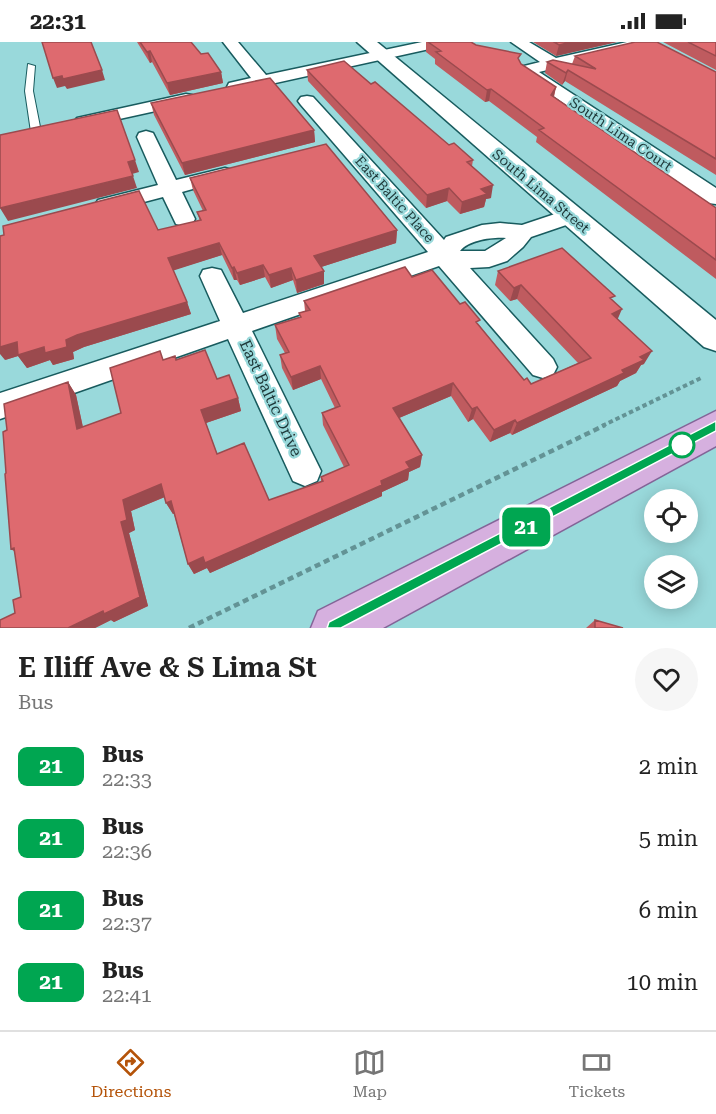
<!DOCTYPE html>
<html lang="en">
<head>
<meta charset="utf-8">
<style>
  body { margin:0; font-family:"Roboto Serif",serif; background:#f6f6f6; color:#222; height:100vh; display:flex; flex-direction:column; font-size:22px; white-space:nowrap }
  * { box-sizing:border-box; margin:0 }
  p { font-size:20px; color:#767676 }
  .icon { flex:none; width:33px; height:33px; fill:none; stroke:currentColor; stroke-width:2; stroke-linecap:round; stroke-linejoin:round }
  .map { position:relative; height:586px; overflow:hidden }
  .sheet { display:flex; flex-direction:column; background:#fff; flex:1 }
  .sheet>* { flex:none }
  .badge { padding:0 12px; border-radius:9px; font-size:21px; line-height:39px }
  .controls { position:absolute; left:644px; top:447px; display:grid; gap:12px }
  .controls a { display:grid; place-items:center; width:54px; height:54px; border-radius:50%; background:#fff; box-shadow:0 3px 15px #0003; font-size:30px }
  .map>.badge { position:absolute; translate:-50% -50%; box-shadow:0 0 0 3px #fff }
  .round { display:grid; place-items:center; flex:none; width:63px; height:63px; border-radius:32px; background:#f6f6f6 }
  .headline { display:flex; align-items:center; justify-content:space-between; height:102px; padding:0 18px }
  h1 { font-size:28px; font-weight:600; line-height:45px }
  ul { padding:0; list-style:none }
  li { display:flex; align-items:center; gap:18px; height:72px; padding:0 18px }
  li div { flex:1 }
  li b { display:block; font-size:22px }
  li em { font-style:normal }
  li .badge { min-width:66px; font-weight:700; text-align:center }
  .status { display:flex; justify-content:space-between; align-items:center; height:42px; padding:0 30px; background:#fff; direction:ltr }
  .status svg { height:16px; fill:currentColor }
  .tab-bar { display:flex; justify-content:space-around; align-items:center; height:84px; border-top:2px solid #e0e0e0; background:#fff; font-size:16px; color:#767676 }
  .tab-bar a { display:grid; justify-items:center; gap:3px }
  .tab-bar .selected { color:#b45309 }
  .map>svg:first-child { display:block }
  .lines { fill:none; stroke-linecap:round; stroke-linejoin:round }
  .service-casing { stroke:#185b5e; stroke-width:2 }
  .minor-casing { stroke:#185b5e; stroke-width:3 }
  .tertiary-casing { stroke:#185b5e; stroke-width:3 }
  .primary-casing { stroke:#836497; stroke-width:3 }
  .path-far1 { stroke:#639395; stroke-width:4; stroke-dasharray:4.5 3; stroke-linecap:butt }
  .path { stroke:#639395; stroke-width:4.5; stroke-dasharray:6 4; stroke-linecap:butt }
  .service { fill:#fff; fill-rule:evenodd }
  .minor { fill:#fff; fill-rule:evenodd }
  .tertiary { fill:#fff; fill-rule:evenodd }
  .primary { fill:#d6b0df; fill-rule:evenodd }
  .wall { fill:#bf5b5f }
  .shaded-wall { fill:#9b4a4e }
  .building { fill:#de6a6f; stroke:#9b4a4e; stroke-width:1.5 }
  .line { fill:#00a651; stroke:#fff; stroke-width:1.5 }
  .stop-dot { fill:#fff; stroke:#00a651; stroke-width:3 }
  .labels { text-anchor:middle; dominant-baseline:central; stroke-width:4.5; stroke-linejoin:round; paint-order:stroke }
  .far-street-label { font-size:14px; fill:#1e3839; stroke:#99d9db }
  .street-label { font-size:16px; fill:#1e3839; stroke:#99d9db }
</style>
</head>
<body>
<div class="status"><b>22:31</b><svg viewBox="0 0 49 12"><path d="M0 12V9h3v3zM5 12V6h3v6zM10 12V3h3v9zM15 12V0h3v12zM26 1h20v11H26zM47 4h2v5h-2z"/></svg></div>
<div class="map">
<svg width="716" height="586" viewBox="0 0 716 586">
  <rect width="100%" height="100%" fill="#99d9db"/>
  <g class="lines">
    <defs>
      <path id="service" d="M28,22L35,24L33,49L41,90L36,93L31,90L25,49Z"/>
      <path id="minor" d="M223,0H238L266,33L422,0H450L443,4L235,50L227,45L229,41L251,36Z
        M511,0H529L556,16L627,0H654L652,3L539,30L716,146V162L708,161L520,31L518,28L520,25L540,20Z
        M186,52L192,53L195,57L192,61L83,85L77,84L74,80L77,76Z
        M307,54L313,55L444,198L446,195L482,183L500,181L522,183L570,167L578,169L581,174L578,179L531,195L523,205L507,219L489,225L470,226L553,317L557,325L553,333L543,336L533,333L439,224L252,289L321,429L317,439L305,444L293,439L228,297L0,377V351L220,279L200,234L203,228L212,226L221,228L243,271L428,210L301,63L298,59L301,55ZM506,196L485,209H460C469,198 492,195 506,196Z
        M146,89L153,91L155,95L176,138L225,126L232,128L235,132L232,136L182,150L195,177L192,182L184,184L176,182L163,155L106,170L98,168L95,163L98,158L158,143L137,95L139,91Z"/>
      <path id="tertiary" d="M357,0H377L716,278V309L704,305Z"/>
      <path id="primary" d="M716,369V404L383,586H311L318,569Z"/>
    </defs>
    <use href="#service" class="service-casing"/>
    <use href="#minor" class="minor-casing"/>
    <use href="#tertiary" class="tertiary-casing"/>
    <use href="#primary" class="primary-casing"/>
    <path class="path-far1" d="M602,384L701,336"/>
    <path class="path" d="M189,586L605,383"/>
    <use href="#service" class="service"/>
    <use href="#minor" class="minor"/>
    <use href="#tertiary" class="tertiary"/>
    <use href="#primary" class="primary"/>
  </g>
  <path class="wall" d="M137,0H191L201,12L221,30L223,41L170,53L152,20L150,21Z
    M426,0H471L476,3L520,19L521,22L556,45L554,55L716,166V237L536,100L537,95L489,59L485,60L435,22V17L426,10Z
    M533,0H617L556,14Z
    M663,0H716V28Z
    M575,14L716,30V133L565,39L562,43L545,31L547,20L572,22Z
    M307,28L371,42L449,103L473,118L472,124L491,156L486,157L484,165L460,172L447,159L426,166L308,39Z
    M151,61L314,88L315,100L185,133L154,73Z
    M190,136L397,188L396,201L321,225L324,229V242L297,251L293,238L271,246L265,235L240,243L237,238H234L222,213L173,228L187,260L191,272L84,305L73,310L74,317L53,323L50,318L27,326L18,314L5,318L158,188L200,179L197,170L203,169L193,148Z
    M498,229L613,258L618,277L644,322L641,323L636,331L620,339L617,344L512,393L510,391L490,400L473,377L468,380L451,354L399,376L422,413L420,425L409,430L408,438L382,450V454L210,531L207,526L194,532L188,522L174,472H173L166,461L165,455L131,469L135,488L129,491L148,564L114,580L111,578L95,586H0L15,571L21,555L15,510L11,507L6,431L7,388L68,340L76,353L83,385L121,371L163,318H176L217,337L238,356L241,369L206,381L217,412L269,458L321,440V435L344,425L323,383L322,371L335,366L321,337L293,348L282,326L280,313L285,311L277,297L275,283L300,275L299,271L305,269L304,259L412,235L479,283L524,338L531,342L578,321L517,257L510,259L495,243Z
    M595,578L623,586H586Z"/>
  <path class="shaded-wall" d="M571,0H617L556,14L559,3Z
    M150,9L152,20L150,21L147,10Z
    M102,28L105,38L67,47L65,44L57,46L53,36Z
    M568,28L565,39L562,43L566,31Z
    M221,30L223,41L170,53L167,41Z
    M556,45L553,57L551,53Z
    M491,47L489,59L485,60L487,48Z
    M314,88L315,100L185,133L182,121Z
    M135,118L139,130L132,132L128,120Z
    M133,134L137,146L8,179L0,166Z
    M493,143L491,156L486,157L484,165L460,172L462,160L481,147Z
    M449,146L447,159L426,166L427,153Z
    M397,188L396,201L315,227L314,214Z
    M219,201L222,213L172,229L168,216Z
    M263,223L265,235L240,243L237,231Z
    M234,225L237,238H234L232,226Z
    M291,226L293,238L271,246L269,233Z
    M324,229V242L297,251L296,238Z
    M521,243L517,257L510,259L514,246Z
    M187,260L191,272L84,305L73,310L74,317L53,323L50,318L27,326L18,314L5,318L0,312V305L17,300L44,305L77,293Z
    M622,267L616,281L612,272Z
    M652,309L644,322L641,323L636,331L620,339L617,344L512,393L517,381L622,328L640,315Z
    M320,324L321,337L293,348L291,335Z
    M68,340L76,353L86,400L77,387Z
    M453,341L451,354L392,379L393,366Z
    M238,356L241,369L206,381L201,368Z
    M477,365L473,377L468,380L472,367Z
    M515,378L510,391L490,400L494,388Z
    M422,413L420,425L409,430L408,438L382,450V454L210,531L207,526L194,532L188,522Z
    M161,442L167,454L131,469L135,488L129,491L148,564L114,580L111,578L95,586H68L121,480L123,458Z
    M171,459L177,470L173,472L166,461Z"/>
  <path class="building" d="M42,0H91L102,28L63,37L62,34L53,36Z
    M140,0H191L201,12L208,11L221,30L167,41L150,9L147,10Z
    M428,0H471L476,3L521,12L518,16L521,22L556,45L551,53L716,166V218L539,88L544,86L491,47L487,48L436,10L441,9Z
    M554,0H571L559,3Z
    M635,0H657L716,30V117L568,28L566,31L547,20L553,18L596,27L575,14Z
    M688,0H716V14Z
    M344,19L371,42L375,40L449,103L454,101L473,118L467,120L493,143L481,147L487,152L462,160L449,146L427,153L307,28Z
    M270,36L314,88L182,121L151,61Z
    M117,68L135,118L128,120L133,134L0,166V93Z
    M326,102L397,188L314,214L324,229L296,238L291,226L269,233L263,223L237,231L234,225L232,226L219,201L168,216L187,260L77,293L66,298L67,305L45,311L44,305L18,313L17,300L0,305V194L4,193L3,184L139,149L158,188L201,178L197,170L206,168L190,136Z
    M562,206L615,254L610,256L622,267L612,272L652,309L640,315L644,318L622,328L624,331L517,381L515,378L494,388L477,365L472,367L453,341L393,366L422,413L406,420L410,426L381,439L382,443L205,521L203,515L188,522L171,459L166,461L161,442L123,458L127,478L121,480L140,555L104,572L103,569L68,586H0V578L15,571L13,558L21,555L14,506L11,507L5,432L6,431L3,390L7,388L4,362L68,340L77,387L121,371L110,326L160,309L163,318L175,314L176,318L205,308L217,337L229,333L238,356L201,368L217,412L244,401L269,458L323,439L321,435L349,423L322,371L340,364L320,324L291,335L280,313L289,310L275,283L301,275L299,271L310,268L304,259L405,225L412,235L432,228L460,262L465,260L480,278L476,280L524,338L527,336L531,342L591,316L521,243L514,246L498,229Z
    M595,578L623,586H595Z"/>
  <path class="line" d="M716,379V389L341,586H327L329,580Z"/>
  <circle class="stop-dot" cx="682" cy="403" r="12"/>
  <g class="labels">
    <g class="far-street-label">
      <text transform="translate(621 92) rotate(34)">South Lima Court</text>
      <text transform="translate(541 149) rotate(40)">South Lima Street</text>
      <text transform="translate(395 157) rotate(48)">East Baltic Place</text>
    </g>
    <g class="street-label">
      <text transform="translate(271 356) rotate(65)">East Baltic Drive</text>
    </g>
  </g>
</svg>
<div class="controls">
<a><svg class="icon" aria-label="locate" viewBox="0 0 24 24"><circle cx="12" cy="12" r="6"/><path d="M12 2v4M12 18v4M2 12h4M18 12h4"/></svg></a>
<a><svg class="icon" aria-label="layers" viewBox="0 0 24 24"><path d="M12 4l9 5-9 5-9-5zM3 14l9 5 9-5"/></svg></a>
</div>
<b class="badge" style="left:526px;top:485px;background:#00a651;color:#fff">21</b>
</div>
<section class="sheet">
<div class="headline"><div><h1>E Iliff Ave &amp; S Lima St</h1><p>Bus</p></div><a class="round"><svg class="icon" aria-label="heart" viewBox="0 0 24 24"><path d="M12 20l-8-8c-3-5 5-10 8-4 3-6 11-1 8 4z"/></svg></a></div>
<ul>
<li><span class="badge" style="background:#00a651;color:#fff">21</span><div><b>Bus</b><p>22:33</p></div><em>2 min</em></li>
<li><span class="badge" style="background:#00a651;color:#fff">21</span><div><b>Bus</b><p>22:36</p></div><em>5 min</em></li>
<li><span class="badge" style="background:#00a651;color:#fff">21</span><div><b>Bus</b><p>22:37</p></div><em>6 min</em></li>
<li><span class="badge" style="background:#00a651;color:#fff">21</span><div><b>Bus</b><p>22:41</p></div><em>10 min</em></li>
</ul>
</section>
<nav class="tab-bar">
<a class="selected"><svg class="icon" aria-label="directions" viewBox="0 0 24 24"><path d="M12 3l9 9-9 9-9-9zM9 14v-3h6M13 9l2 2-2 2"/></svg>Directions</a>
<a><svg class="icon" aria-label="map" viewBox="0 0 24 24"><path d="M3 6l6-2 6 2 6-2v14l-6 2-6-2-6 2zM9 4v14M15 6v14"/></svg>Map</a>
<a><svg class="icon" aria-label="tickets" viewBox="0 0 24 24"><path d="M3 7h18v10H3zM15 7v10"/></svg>Tickets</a>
</nav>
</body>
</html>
